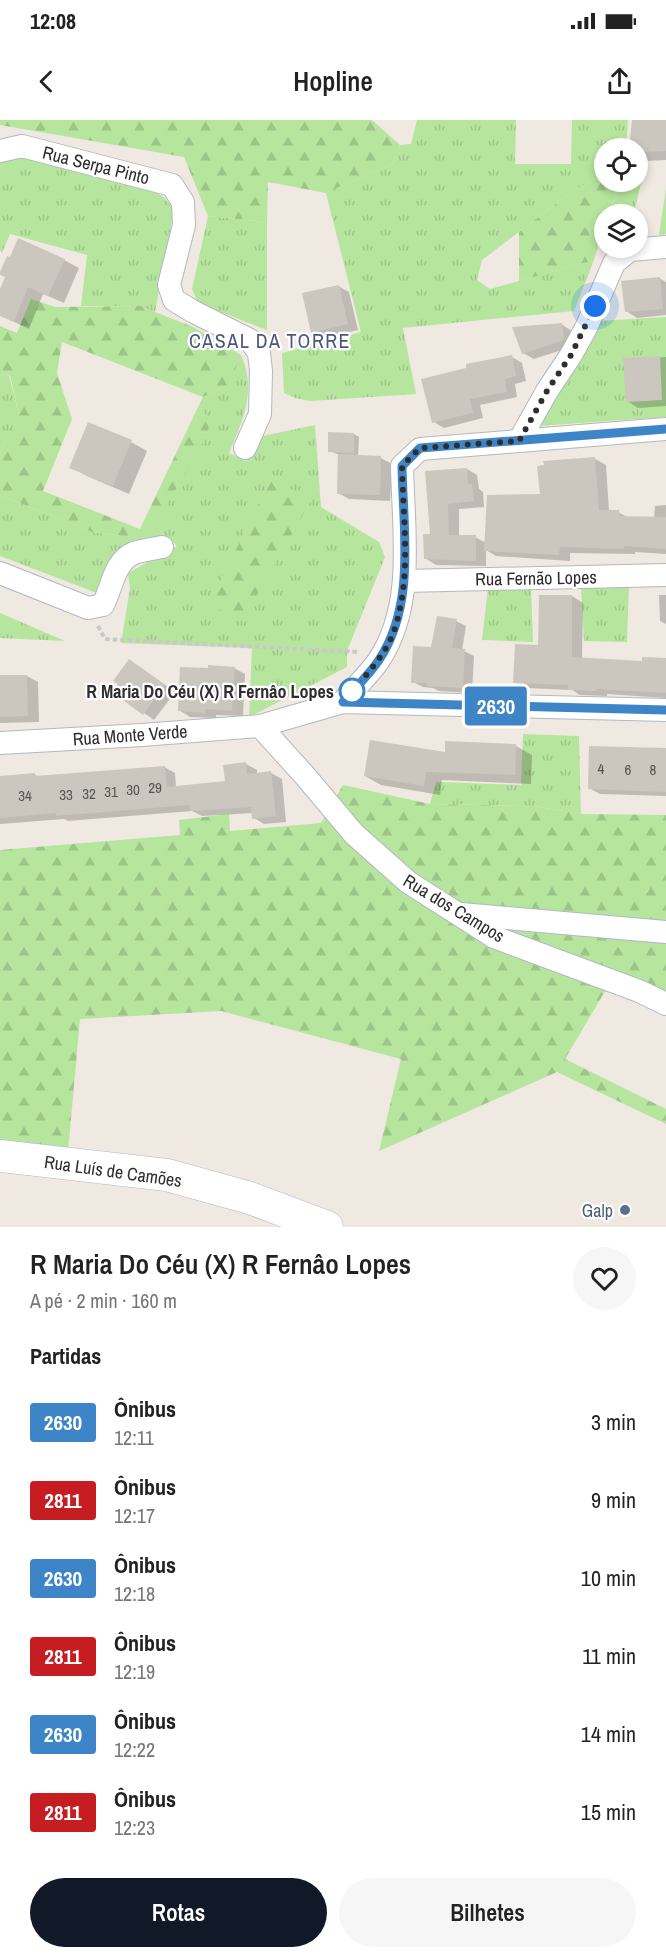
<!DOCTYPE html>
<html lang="pt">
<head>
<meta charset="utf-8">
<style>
  body { margin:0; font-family:"Archivo Narrow",sans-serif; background:#f6f6f6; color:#222; height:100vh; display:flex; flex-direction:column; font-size:22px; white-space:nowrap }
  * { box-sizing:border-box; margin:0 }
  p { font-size:20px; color:#767676 }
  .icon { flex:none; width:33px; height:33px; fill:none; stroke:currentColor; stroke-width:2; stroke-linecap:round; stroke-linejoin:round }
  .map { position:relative; height:1107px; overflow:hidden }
  .sheet { display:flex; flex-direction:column; background:#fff; flex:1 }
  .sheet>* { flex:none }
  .badge { padding:0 12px; border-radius:4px; font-size:21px; line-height:39px }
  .controls { position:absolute; left:594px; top:18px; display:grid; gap:12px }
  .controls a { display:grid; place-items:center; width:54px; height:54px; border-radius:50%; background:#fff; box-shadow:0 3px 9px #0003; font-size:30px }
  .you { position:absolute; width:30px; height:30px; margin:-15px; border:4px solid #fff; border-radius:50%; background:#1a73e8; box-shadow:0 0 0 9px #1a73e833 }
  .map>.badge { position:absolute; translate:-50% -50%; box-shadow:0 0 0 3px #fff }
  h2 { padding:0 30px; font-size:22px; line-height:54px }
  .round { display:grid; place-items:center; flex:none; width:63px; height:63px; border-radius:32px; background:#f6f6f6 }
  .head { display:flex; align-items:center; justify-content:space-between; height:102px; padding:0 30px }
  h1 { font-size:28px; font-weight:600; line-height:45px }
  .cta { display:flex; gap:12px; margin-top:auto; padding:12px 30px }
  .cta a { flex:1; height:69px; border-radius:36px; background:#111827; color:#fff; font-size:24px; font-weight:600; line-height:69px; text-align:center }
  .cta a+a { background:#f6f6f6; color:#222 }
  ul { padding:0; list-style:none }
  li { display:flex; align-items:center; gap:18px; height:78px; padding:0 30px }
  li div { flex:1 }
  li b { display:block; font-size:22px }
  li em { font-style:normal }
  li .badge { min-width:66px; font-weight:700; text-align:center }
  .status { display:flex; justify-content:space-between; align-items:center; height:42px; padding:0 30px; background:#fff; direction:ltr }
  .status svg { height:16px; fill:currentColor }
  header { display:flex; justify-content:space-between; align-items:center; height:78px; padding:0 30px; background:#fff; font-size:27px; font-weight:600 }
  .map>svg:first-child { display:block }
  .grass { fill:url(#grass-tufts); fill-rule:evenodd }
  .forest { fill:url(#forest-firs) }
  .shadow { fill:#0003 }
  .building { fill:#cbc7bf }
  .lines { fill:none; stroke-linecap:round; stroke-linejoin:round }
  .minor-casing { stroke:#b4b7c1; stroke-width:24 }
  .secondary-casing { stroke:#b4b7c1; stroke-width:33 }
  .path { stroke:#c9c9c9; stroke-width:4; stroke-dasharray:4.5 3; stroke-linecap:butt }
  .minor { stroke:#fff; stroke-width:22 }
  .secondary { stroke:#fff; stroke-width:32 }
  .line-casing { stroke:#fff; stroke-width:14 }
  .line { stroke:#3d85c6; stroke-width:9 }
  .walk { stroke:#2e2e2e; stroke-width:6; stroke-dasharray:0 10.8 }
  .stop-dot { fill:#fff; stroke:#3d85c6; stroke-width:3 }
  .service-dot { fill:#5c6f8a; stroke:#fff; stroke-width:2 }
  .labels { text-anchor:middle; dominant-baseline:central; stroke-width:4.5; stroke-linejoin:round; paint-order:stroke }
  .number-label { font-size:15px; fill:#555452 }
  .street-label { font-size:18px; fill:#2e2e2e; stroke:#fff }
  .stop-label { font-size:18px; font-weight:bold; fill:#2e2e2e; stroke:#fff; text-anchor:end }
  .service-label { font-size:18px; fill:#4e5e75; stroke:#fff; text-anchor:end }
  .neighbourhood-label { font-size:20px; letter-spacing:1.5px; fill:#4d5680; stroke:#fff }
</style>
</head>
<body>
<div class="status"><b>12:08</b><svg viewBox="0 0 49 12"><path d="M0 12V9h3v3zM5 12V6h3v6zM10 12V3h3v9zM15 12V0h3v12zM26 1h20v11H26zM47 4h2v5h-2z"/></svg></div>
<header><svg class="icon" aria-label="back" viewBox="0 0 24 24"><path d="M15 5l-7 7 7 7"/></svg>Hopline<svg class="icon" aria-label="share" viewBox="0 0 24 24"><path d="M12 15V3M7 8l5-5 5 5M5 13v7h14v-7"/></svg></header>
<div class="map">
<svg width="666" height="1107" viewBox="0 0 666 1107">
  <defs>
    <pattern id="grass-tufts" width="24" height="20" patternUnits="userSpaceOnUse" patternTransform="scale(1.5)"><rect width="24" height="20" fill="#b6e59e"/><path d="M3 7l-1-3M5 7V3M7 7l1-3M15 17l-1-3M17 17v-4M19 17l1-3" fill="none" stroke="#9dc588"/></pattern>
    <pattern id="forest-firs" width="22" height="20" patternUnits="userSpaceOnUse" patternTransform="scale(1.5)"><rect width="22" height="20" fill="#b6e59e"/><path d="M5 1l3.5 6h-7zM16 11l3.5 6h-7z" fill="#9dc588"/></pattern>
  </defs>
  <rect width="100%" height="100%" fill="#efe9e1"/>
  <path class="grass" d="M417,0H516L515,44H571L572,0H628L626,28H604V55L574,70L482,140L477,160L490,169L594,140L574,191L403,208L416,274L310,281L295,278L284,273L282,233L361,212L326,73L394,43L400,25L411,24Z
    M16,37L43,40L152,70L165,78L174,90L155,192L140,186H81L87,135L10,114L2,133L0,130V41Z
    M638,52L643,54L634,94H609L620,62H638Z
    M666,68V114L659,115Z
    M208,96L267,102V210L198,183L192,169Z
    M666,197V297L538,306L598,201Z
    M241,235C257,271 243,300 229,333L246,341L263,316L315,305L321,387L379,422L385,437L347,531V547L249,597L252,528L121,523L130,469L128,453L177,426L170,419L106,457L97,473L0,436V375L92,412L147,419L210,300L198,287L203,277L229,265ZM272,357L279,362L210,484Z
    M0,254L9,255L19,295L0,333Z
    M629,466L627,522L584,521L581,468Z
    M531,467L533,522L482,520L488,468Z
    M0,493L65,521L0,518Z
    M523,614L579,616L581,694L534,686L430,684L436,662L521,665Z"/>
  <path class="forest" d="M0,0H372L400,25L394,43L326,73L268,62L267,102L208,96L184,37L0,5Z
    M604,55V62H620L609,94H604V108L594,140L519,161V112L574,70Z
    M31,179L55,187L140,186L193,207L241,235L229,265L203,277L62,222L57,253L72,299L43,371L140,409L198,287L211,300L205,319L147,419L92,412L0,375V333L19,295L10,255L0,254V206L17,213Z
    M272,357L311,381L242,501L209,484Z
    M343,665L430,684L534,686L581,694L666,695V874L617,851L565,939L666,989V1004L557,952L379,1031L401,939L221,891L80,899L68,1032L0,1025V730L180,715L179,700L229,694L230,711L321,703Z"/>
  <path class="shadow" d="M634,0H666V40L646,41L638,36V28H631Z
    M64,140L79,148L64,183L43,174L29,209L0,195V173L6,157Z
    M659,158L666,162V195L637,198L626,191Z
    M338,166L349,172L358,210L324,218L313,212Z
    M561,204L572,211L574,226L534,239L523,233Z
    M512,237L522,243L526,261L515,264L517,277L480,285L483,298L444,308L434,302L468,249Z
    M666,237V286L638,288L627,281L625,239Z
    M354,314L359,317L358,337L381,338L392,344L390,381L349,379L338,373L340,335L329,331Z
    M131,322L147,331L129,374L87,356L71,347Z
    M595,339L606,345L609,391L618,392L629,398H654L655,386L666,385V434L635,432V434L570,433V441L496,436L486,430V446L436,445L425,438L432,415L426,353L467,349L477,355L479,369L483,372L484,387L459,389V417H475L486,423L541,376Z
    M659,475H666V504L660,501Z
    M572,476L583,483L582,539L644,543L666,540V578L607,574V576L580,575L572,570L525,568L514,562L540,527Z
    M456,501L466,506L462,530L474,536L472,573L439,571L433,568L423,567L413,562L433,528Z
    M140,547L175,572L154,600L144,593Z
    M234,548L245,554L243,596L216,595V598L190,597L179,590L209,550Z
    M27,556L38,562L39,602L0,603V557Z
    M516,626L532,635L531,664L442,660L440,675L381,665L365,656L446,634Z
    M666,629V676L600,674L589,668Z
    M246,644L257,650V654L271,653L282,659L286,702L264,704L254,698L253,693L202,696L192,691L68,701L64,699L0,704V658L35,655L40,657L164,647L175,653L176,668L226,662Z"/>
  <path class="building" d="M632,0H666V31L638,32V28H629Z
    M18,118L65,139L48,176L28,167L14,202L0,196V169L5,157L0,155V152L7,136L10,137Z
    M660,157L663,189L625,192L621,161Z
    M339,165L348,204L311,213L302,173Z
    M562,203L564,220L522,234L512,207Z
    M512,235L516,256L505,259L507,272L470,279L473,293L432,303L421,259L466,248V244Z
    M660,236L662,280L626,282L623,238Z
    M88,302L132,320L113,366L69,348Z
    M328,312L354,313V333L328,332Z
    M338,334L381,336L380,375L337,374Z
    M595,337L599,390H619V396L666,397V429L624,426V429L560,427L559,435L484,431L487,375L540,374L537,346L544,345L543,341Z
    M467,348L468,364H472L474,381L448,384L449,415H476V441L424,439L423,414H430L425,351Z
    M539,475H572V537L642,541V537L666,538V573L597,569L596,571L568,570V565L513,563L515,524L538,525Z
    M437,496L457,499L452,528L465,529L463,568L427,566V563H411L413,526L431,527Z
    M129,539L165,565L143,595L112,572L118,564L113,561Z
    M208,545L235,547L232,591L205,589V593L178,591L180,547L208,548Z
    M0,555H27L28,596L0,597Z
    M370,620L445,632V621L516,624L515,655L426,652L424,666L364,656Z
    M589,626L666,628V672L588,669Z
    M246,642L247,654L271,651L276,696L252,699L251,687L190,691L189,685L56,696V693L0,698V656L35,653V656L165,646L167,667L225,661L223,645Z"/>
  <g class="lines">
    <defs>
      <path id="minor" d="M0,31L22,26L172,65L183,82L184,105L169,165L174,180L194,192L250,220L259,233L261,251L260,294L245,328
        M519,321L547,271L571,235L586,208L614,143L630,130L666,127
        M0,453L88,488L103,485C112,468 114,441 134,433C143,430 153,429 162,427
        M405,461L666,455
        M343,582C354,568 369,555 379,540C416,484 403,409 402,346L420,329L666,309
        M260,606L306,657L354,714L408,762L494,817L639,871L666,884
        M0,623L142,615L260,606L343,582L666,590
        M461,794L666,812"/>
      <path id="secondary" d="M0,1036L167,1055L250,1078L327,1107"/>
    </defs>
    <use href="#minor" class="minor-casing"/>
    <use href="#secondary" class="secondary-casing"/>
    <path class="path" d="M98,506L105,519L358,532"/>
    <use href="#minor" class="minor"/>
    <use href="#secondary" class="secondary"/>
  </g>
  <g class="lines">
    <defs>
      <path id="line" d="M666,309L420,328L402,346C403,410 416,484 379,540C369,555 355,568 343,582L666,590"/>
    </defs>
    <use href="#line" class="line-casing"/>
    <use href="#line" class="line"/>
    <path class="walk" d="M352,571C368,553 386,534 394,511C412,458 403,400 402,346L420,328L519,321L547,271L571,235L595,186"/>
  </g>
  <circle class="stop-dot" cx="352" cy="571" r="12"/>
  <circle class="service-dot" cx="625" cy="1090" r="6"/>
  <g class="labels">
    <g class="number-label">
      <text x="601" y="648">4</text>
      <text x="628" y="649">6</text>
      <text x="653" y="649">8</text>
      <text x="155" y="667">29</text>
      <text x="133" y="669">30</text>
      <text x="111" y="671">31</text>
      <text x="89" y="673">32</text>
      <text x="66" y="674">33</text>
      <text x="25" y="675">34</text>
    </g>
    <g class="street-label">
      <text transform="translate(96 45) rotate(14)">Rua Serpa Pinto</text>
      <text transform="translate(536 458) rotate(-1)">Rua Fernão Lopes</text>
      <text transform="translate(130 615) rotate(-4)">Rua Monte Verde</text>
      <text transform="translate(454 788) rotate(31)">Rua dos Campos</text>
      <text transform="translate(113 1051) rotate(8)">Rua Luís de Camões</text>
    </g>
    <g class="stop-label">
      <text x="334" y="571">R Maria Do Céu (X) R Fernâo Lopes</text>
    </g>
    <g class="service-label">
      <text x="613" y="1090">Galp</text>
    </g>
    <g class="neighbourhood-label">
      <text x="270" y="220">CASAL DA TORRE</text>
    </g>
  </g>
</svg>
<div class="controls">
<a><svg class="icon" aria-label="locate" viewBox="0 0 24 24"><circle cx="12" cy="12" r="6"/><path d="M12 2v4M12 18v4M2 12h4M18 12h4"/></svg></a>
<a><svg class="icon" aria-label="layers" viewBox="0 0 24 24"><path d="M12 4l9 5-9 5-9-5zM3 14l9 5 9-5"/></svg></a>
</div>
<div class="you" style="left:595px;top:186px"></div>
<b class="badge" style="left:496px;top:586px;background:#3d85c6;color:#fff">2630</b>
</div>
<section class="sheet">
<div class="head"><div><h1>R Maria Do Céu (X) R Fernâo Lopes</h1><p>A pé · 2 min · 160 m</p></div><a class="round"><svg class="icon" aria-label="heart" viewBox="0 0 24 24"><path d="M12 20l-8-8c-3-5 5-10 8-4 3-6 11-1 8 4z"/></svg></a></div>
<h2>Partidas</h2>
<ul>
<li><span class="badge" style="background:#3d85c6;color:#fff">2630</span><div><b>Ônibus</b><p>12:11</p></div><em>3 min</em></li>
<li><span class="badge" style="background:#c61d23;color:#fff">2811</span><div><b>Ônibus</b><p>12:17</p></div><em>9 min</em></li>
<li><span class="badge" style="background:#3d85c6;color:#fff">2630</span><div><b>Ônibus</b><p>12:18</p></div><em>10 min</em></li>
<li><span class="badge" style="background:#c61d23;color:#fff">2811</span><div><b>Ônibus</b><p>12:19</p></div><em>11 min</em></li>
<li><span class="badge" style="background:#3d85c6;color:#fff">2630</span><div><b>Ônibus</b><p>12:22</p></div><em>14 min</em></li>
<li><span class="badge" style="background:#c61d23;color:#fff">2811</span><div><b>Ônibus</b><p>12:23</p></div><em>15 min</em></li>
</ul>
<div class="cta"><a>Rotas</a><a>Bilhetes</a></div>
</section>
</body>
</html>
